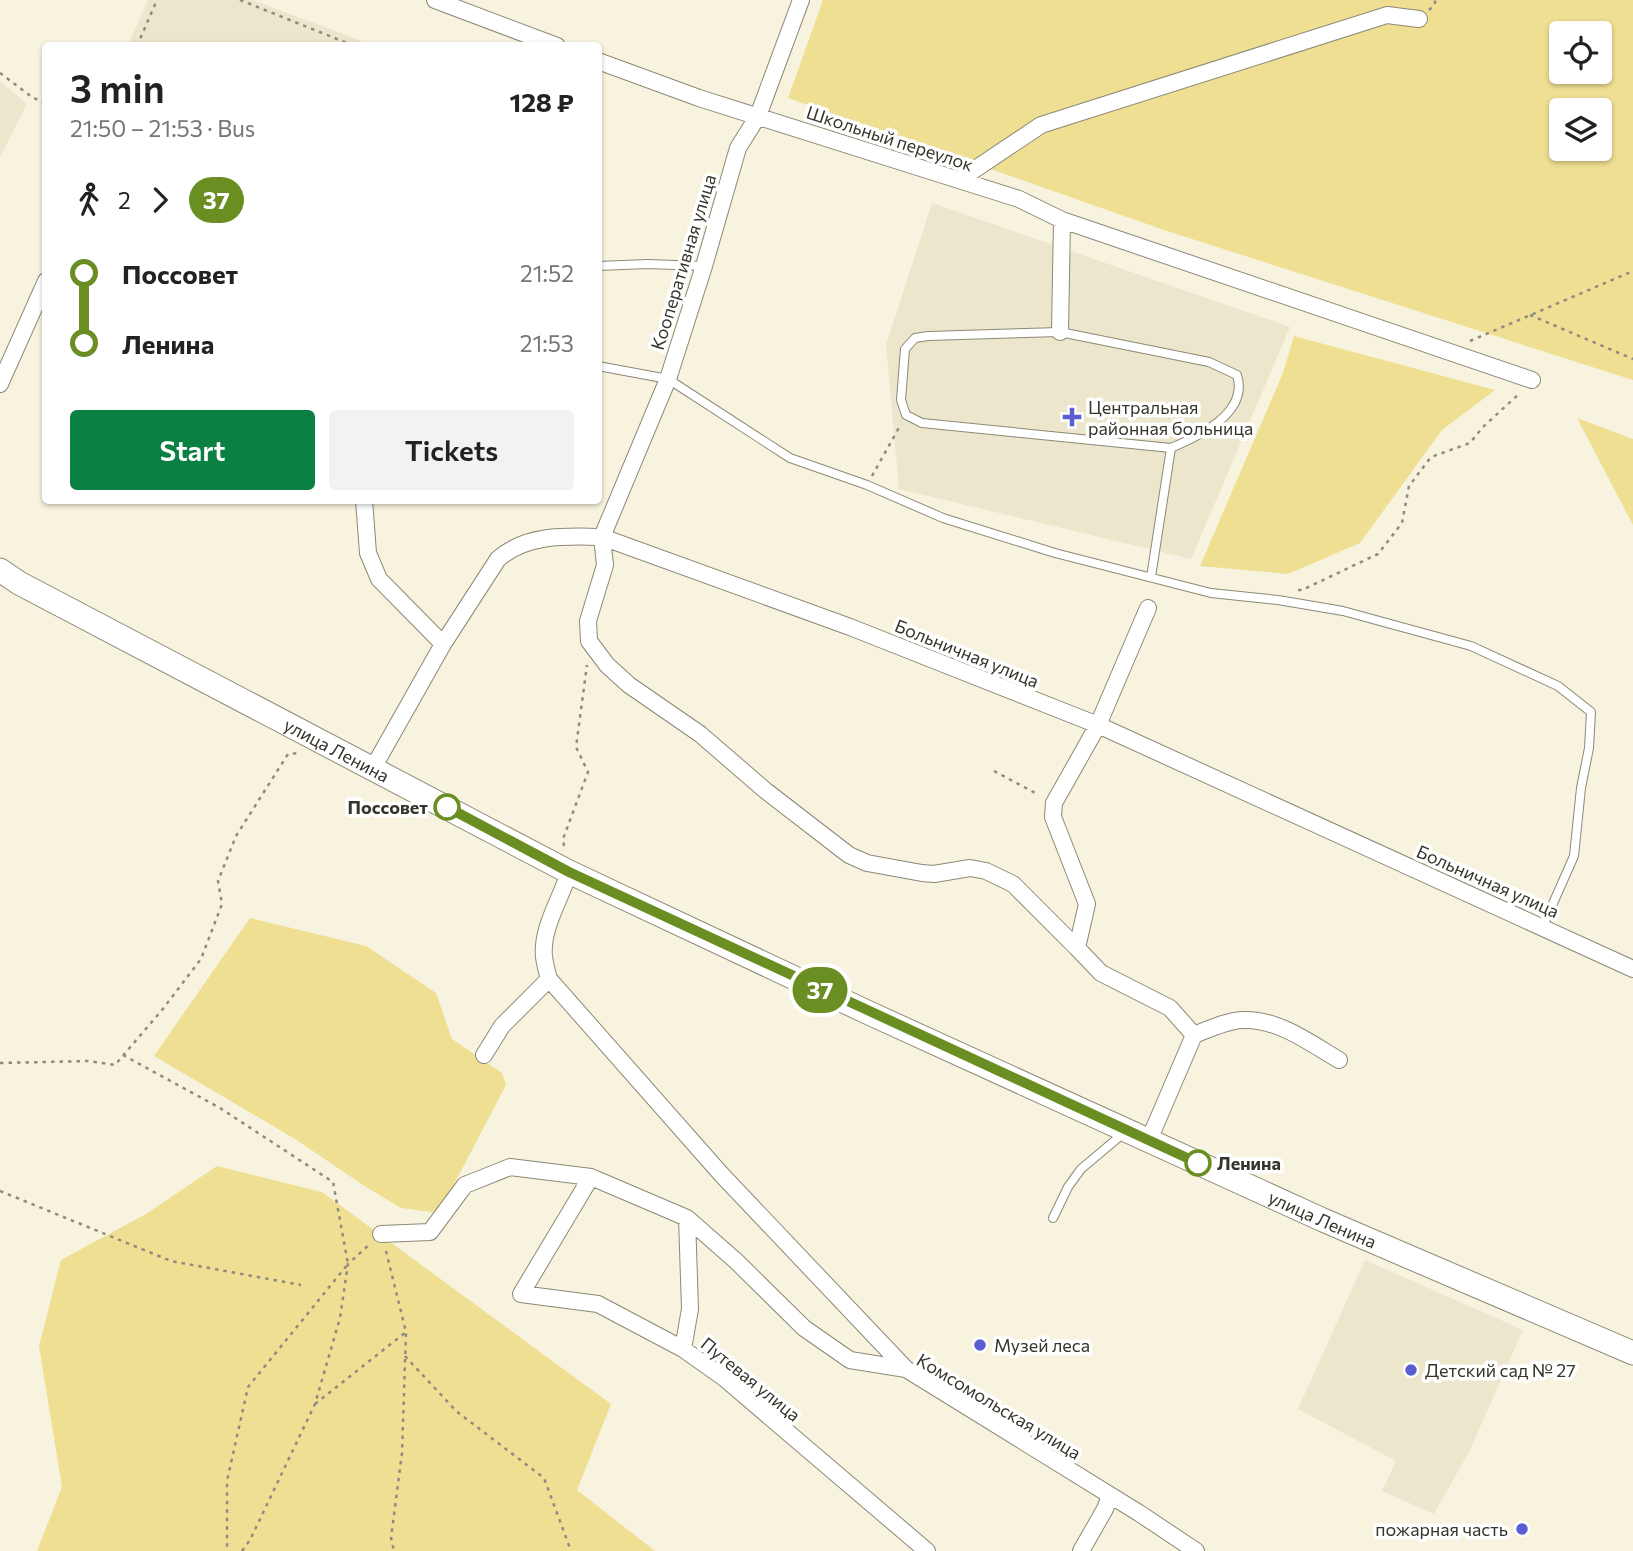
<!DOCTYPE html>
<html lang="en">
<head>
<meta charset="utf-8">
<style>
  body { margin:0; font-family:Commissioner,sans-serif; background:#f2f2f2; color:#222; height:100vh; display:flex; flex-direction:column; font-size:26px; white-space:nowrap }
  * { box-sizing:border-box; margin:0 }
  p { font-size:23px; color:#767676 }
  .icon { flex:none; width:38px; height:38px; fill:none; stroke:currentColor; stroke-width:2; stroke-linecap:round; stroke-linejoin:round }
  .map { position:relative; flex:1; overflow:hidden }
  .sheet { position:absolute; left:42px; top:42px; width:560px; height:462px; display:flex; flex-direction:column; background:#fff; border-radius:7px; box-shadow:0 2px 5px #0004 }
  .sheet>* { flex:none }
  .badge { padding:0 14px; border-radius:23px; font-size:24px; line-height:46px }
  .fabs { position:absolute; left:1549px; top:21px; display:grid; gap:14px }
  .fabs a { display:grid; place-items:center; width:63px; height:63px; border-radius:7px; background:#fff; box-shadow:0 2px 5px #0004; font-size:35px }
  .map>.badge { position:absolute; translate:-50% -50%; box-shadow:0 0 0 4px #fff }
  .legs { display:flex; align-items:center; gap:10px; height:77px; padding:0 28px; font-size:23px }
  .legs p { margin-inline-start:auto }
  .headline { display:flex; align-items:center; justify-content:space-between; height:119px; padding:0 28px }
  h1 { font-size:38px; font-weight:600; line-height:52px }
  .primary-button { display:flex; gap:14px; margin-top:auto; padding:14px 28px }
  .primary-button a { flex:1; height:80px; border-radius:7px; background:#0b8043; color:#fff; font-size:28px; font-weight:600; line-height:80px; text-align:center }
  .primary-button a+a { background:#f2f2f2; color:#222 }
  ul { padding:0 28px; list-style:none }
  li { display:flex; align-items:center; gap:24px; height:70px; font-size:26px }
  li i { display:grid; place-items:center; width:10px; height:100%; margin:0 9px; background:currentColor }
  li i::after { content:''; width:18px; height:18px; margin:-9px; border:5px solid; border-radius:50%; background:#fff }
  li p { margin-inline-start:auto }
  li:first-child i { background:linear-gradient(#0000 50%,currentColor 0) }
  li:last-child i { background:linear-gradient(currentColor 50%,#0000 0) }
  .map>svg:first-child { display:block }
  .built { fill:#ece6cc }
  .green { fill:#efdf93; fill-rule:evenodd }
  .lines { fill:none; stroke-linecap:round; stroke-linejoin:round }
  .lane-casing { stroke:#8c8976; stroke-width:10 }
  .street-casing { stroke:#8c8976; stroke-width:18 }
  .secondary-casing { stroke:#8c8976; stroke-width:25 }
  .path { stroke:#8f8c7f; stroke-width:2.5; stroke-dasharray:3.5 5; stroke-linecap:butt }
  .lane { stroke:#fff; stroke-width:8 }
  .street { stroke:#fff; stroke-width:16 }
  .secondary { stroke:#fff; stroke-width:23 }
  .line-1-casing { stroke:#fff; stroke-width:16 }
  .line-1 { stroke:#6b8e23; stroke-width:10 }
  .poi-dot { fill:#5b5dd5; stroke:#fff; stroke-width:2.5 }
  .stop-1-dot { fill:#fff; stroke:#6b8e23; stroke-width:3.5 }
  .labels { text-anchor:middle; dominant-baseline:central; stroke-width:7; stroke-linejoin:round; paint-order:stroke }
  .street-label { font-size:18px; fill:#36352d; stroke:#fff }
  .poi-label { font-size:18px; fill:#36352d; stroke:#fff; text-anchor:start }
  .stop-label { font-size:18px; font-weight:bold; fill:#36352d; stroke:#fff; text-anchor:end }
</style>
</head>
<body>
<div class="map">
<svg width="1633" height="1551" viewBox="0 0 1633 1551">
  <rect width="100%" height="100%" fill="#f7f3df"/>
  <path class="built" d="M148,0H253L362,41L360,46L128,45Z
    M0,81L27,104L0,157Z
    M932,203L1290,327L1191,559L899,489L886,345Z
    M1365,1260L1523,1330L1470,1450L1434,1514L1382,1491L1396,1461L1298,1409Z"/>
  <path class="green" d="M823,0H1633V380L1164,230L788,98ZM1561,33H1600V72H1561ZM1561,110H1600V149H1561Z
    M1294,336L1495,390L1442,430L1360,543L1288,574L1200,566L1283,373Z
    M1577,418L1633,439V525Z
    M250,918L366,946L436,993L452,1039L502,1073L506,1085L439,1213L401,1208L363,1185L295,1139L154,1056Z
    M217,1166L322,1192L611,1404L577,1490L655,1551H37L62,1487L39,1346L61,1260L146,1214Z"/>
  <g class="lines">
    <defs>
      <path id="lane" d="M598,266L647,264L704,266
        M1060,332L1209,362L1237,375C1249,413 1199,436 1171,448L922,423L906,415L901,400L905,349L915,338L928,336Z
        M598,366L668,379L790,458L867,485L943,518L1055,553L1211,593L1278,600L1343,611L1471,646L1558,686L1591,712L1589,748L1581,788L1574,856L1543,926
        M1151,577L1171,448
        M1053,1218L1068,1187L1081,1169L1125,1132"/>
      <path id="street" d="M435,0L557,46
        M801,0L758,116L738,148L704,266L668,379L602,537L605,565L588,621L589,641L607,665L629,685L700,734L766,791L849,855L867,863L922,873L934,874L970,868L986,871L1013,884L1077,948
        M598,61L699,98L1019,199L1062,220L1060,332
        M959,180L1041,125L1387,15L1419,19
        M1062,220L1532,380
        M0,384L46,281
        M364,500L368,553L379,579L443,644
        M1148,608L1098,725L1054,803L1053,817L1087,904L1077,948L1101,973L1170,1008L1194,1035
        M373,768L443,644L498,559C526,534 566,536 602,537L850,627L1098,725L1633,969
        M549,979L721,1174L906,1369
        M484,1055L502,1026L549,979C547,972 545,964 544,957C541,928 561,899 569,872
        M1149,1140L1194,1035C1209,1029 1226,1021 1242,1020C1277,1018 1310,1043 1339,1060
        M381,1234L430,1232L465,1185L510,1167L591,1177
        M683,1349L690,1309L687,1218
        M927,1551L724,1378L683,1349L598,1304L521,1294L591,1177L687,1218L736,1261L804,1328L850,1360L906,1369L1139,1513L1196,1551
        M1081,1551L1105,1509L1110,1496"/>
      <g id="secondary">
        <path id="s1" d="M0,570L19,583L569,872L869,1013L1323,1220L1633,1353"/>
      </g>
    </defs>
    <use href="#lane" class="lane-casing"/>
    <use href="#street" class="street-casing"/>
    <use href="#secondary" class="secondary-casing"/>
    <path class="path" d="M240,0L347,43L346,46
      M1429,10L1435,4V0
      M137,46L157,0
      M0,73L32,97L46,104
      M1530,315L1633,359
      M1470,341L1633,271
      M872,476L901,424
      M1298,590H1302L1378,554L1402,523L1409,486L1431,457L1470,443L1483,427L1520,393
      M994,771L1039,795
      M564,846L563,839L588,772L576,747L587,665
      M123,1055L220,1108L333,1182L348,1264L248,1387L227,1481V1551
      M0,1063L88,1061L115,1065L162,1010L201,959L222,904L218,881L236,836L288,754L301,753
      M0,1191L171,1261L301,1285
      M386,1251L406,1332L402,1453L391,1538L394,1551
      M405,1356L456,1411L544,1478L571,1551
      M315,1404L406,1332
      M242,1551L250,1540L315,1404L340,1318L348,1264L371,1243"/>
    <use href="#lane" class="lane"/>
    <use href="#street" class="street"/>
    <use href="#secondary" class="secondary"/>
  </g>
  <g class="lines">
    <defs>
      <path id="line-1" d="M447,807L569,872L1198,1163"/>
    </defs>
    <use href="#line-1" class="line-1-casing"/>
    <use href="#line-1" class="line-1"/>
  </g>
  <g class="poi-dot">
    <path d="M1068.5 406.5h7v7h7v7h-7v7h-7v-7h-7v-7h7z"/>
    <circle cx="980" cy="1345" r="7"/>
    <circle cx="1411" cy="1370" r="7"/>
    <circle cx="1522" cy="1529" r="7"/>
  </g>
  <g class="stop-1-dot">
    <circle cx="447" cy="807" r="12"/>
    <circle cx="1198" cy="1163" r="12"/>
  </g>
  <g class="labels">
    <g class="street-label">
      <text transform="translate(890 138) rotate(18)">Школьный переулок</text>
      <text transform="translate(683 262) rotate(-73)">Кооперативная улица</text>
      <text transform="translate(967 653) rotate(22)">Больничная улица</text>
      <text stroke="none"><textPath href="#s1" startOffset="382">улица Ленина</textPath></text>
      <text transform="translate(1488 881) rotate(24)">Больничная улица</text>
      <text stroke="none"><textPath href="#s1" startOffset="1474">улица Ленина</textPath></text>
      <text transform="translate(751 1379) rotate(39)">Путевая улица</text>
      <text transform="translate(999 1406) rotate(31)">Комсомольская улица</text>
    </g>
    <g class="poi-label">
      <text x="1088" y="407">Центральная<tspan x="1088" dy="21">районная больница</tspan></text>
      <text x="994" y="1345">Музей леса</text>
      <text x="1425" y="1370">Детский сад № 27</text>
      <text x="1508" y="1529" text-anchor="end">пожарная часть</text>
    </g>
    <g class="stop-label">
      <text x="428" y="807">Поссовет</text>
      <text x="1217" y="1163" text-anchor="start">Ленина</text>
    </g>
  </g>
</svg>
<div class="fabs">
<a><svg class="icon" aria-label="locate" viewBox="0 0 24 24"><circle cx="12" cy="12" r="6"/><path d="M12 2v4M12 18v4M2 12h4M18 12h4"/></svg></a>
<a><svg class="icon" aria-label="layers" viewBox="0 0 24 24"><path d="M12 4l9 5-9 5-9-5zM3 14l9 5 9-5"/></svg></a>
</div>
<b class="badge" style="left:820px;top:990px;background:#6b8e23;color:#fff">37</b>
<section class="sheet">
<div class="headline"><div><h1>3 min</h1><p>21:50 – 21:53 · Bus</p></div><b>128 ₽</b></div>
<div class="legs"><svg class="icon" aria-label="walk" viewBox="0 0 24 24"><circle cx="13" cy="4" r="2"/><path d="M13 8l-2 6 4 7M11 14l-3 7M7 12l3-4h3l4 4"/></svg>2<svg class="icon" aria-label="forward" viewBox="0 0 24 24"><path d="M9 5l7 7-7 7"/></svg><b class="badge" style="background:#6b8e23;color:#fff">37</b></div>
<ul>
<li><i style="color:#6b8e23"></i><b>Поссовет</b><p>21:52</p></li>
<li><i style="color:#6b8e23"></i><b>Ленина</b><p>21:53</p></li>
</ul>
<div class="primary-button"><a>Start</a><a>Tickets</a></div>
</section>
</div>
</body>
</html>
